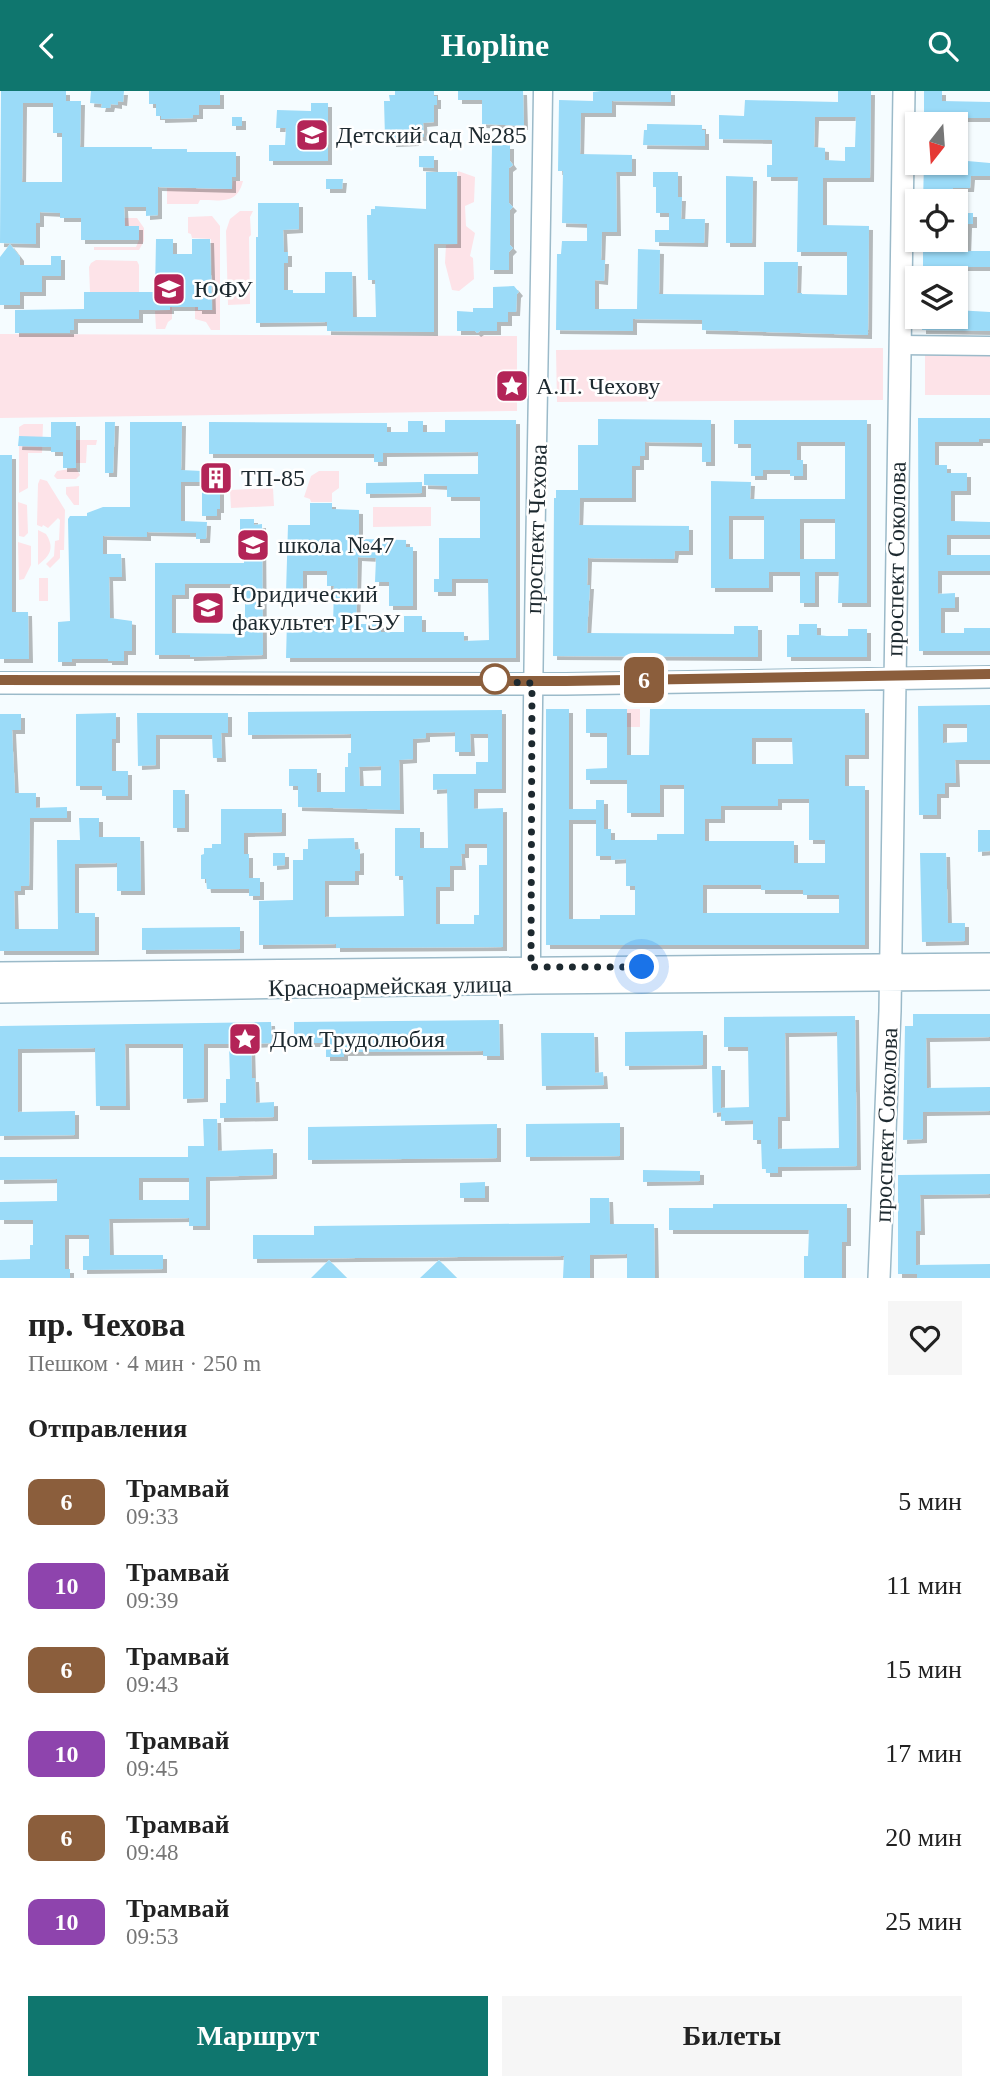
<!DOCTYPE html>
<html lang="ru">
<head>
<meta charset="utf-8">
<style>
  body { margin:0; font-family:"Times New Roman",serif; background:#f6f6f6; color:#222; height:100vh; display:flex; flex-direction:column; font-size:26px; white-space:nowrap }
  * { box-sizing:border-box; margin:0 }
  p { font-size:23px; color:#767676 }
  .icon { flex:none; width:38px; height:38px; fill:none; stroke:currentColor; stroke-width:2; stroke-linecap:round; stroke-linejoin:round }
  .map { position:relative; height:1187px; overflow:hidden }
  .panel { display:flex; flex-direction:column; background:#fff; flex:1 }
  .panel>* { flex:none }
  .badge { padding:0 14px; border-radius:10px; font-size:24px; line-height:46px }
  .needle { width:46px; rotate:197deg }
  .controls { position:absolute; left:905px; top:21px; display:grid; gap:14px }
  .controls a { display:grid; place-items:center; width:63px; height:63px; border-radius:0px; background:#fff; box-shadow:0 2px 5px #0004; font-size:35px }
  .you { position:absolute; width:35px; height:35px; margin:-18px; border:5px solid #fff; border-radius:50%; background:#1a73e8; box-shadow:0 0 0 10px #1a73e833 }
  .map>.badge { position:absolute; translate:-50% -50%; box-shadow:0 0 0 4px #fff }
  h2 { padding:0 28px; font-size:26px; line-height:63px }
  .round { display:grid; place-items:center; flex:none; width:74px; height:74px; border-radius:0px; background:#f6f6f6 }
  .overview { display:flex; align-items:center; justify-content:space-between; height:119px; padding:0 28px }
  h1 { font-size:33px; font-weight:600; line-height:52px }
  .action { display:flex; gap:14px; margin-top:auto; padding:14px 28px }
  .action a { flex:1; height:80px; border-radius:0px; background:#0f766e; color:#fff; font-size:28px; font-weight:600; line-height:80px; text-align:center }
  .action a+a { background:#f6f6f6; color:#222 }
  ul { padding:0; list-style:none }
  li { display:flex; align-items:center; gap:21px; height:84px; padding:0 28px }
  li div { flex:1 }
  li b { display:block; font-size:26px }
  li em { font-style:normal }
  li .badge { min-width:77px; font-weight:700; text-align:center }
  header { display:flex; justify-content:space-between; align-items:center; height:91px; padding:0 28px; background:#0f766e; color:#fff; font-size:32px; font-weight:600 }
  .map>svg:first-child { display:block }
  .green { fill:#fde3e8 }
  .building { fill:#9bdbf8; fill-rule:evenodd; filter:url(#shadow) }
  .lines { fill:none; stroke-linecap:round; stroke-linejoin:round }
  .minor-casing { stroke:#9bbac9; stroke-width:21 }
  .major-casing { stroke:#9bbac9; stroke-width:24 }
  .minor { stroke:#fff; stroke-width:18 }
  .major { stroke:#fff; stroke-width:21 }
  .tram { stroke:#939da1; stroke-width:2 }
  .line-casing { stroke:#fff; stroke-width:16 }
  .line { stroke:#8b5e3c; stroke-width:10 }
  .walk { stroke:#1d292f; stroke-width:7; stroke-dasharray:0 12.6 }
  .stop-dot { fill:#fff; stroke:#8b5e3c; stroke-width:3.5 }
  .labels { text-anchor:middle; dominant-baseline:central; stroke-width:5; stroke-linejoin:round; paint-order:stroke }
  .poi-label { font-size:24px; fill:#1d292f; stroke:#fff; text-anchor:start }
  .street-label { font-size:24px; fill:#1d292f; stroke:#fff }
</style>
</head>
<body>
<header><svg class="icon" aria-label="back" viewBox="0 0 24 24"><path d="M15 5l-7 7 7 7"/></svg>Hopline<svg class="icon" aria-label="search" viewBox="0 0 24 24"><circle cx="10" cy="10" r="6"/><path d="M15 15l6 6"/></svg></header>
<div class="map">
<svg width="990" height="1187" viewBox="0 0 990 1187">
  <defs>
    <filter id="shadow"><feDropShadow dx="4" dy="4" stdDeviation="0" flood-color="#0004"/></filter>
  </defs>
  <rect width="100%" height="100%" fill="#f5fcff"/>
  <path class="green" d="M458,80L475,86L474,111L465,115L466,135L475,142L470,165L473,167L474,188L459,200L452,199L445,172L446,154L458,153Z
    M233,90H243C237,114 221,109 200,109L198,113H167V97L232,98Z
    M240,120H253L250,126L251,144L249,146L250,213L228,214L226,140L230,128Z
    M212,125L220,135V239H211L206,231L195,228V216H198V219H213L211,148L192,147L191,143L188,142V126Z
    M87,127H137L144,137V150L139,159H94V156H136L139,149V135H81V132H87Z
    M96,169L137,170L139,174V201H90L89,176L91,172Z
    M170,216H172V228L168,231L165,238H156L155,220L169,219Z
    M0,243L517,245V320L0,327Z
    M883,257V309L557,311L556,259Z
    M925,263H990V304H925Z
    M24,333H43L42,362H28V397L19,402V336Z
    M76,349H97L96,354H87L86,372H76Z
    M76,377L80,384L76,388H57L54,385L57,380Z
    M319,380H339V397L332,402V411H311L310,408L304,406L311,385Z
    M40,388L47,390L65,419L64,459H60V467L50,477L46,473L54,465L55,450L59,449L60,429L58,427L48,437L43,434L42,436L37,434L38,393Z
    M79,395V414H74L66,403V396Z
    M273,397L274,415L231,417L230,399Z
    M18,411L27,414L28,442L24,446L19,445Z
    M373,416H431V435L373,436Z
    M38,439L46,443C55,457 50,465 38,474Z
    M18,451L31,455V474L24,488L19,489Z
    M39,487H48V510H39Z
    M627,618H640V636H627Z"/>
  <path class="building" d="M1,0H66V10H81L80,56H152V58H187V61H236V86H232V98L158,96V124L146,125V116H124L125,135H139V149H81V127H60V122L40,121V132H36V153L0,152ZM23,12H53V42H62V91H22Z
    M91,0H124L123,11L118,10V14L111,13L110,17H101L102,13L90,12Z
    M149,0H220V14H199V24H193V27L161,28V25H156V13H149Z
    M395,0H434V5H437V14H434V31L423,32L424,46H415V51L392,52V46H385L384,10H390L389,4H395Z
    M458,0H523L524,35L482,33V9H458Z
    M601,0H671V11L612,10V22H581L580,63L632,64V81H616L617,141H602L601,169H605L604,190L595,189V218H637L638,158L660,159L659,203L764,204V171H798L797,202H802V203L847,204V161H797L798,86H767V74H772V49L719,48V24L744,25L745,9L838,11V0H871L870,87H823V134L869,135L868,244L702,239V229L633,228V240L556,239L557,163H561L562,150H587V133L562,132L563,80H558L559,9L593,10V1ZM815,26H856L855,56H845V70L825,69V57L814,56Z
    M924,0H942V10L990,11V27H954V33H924Z
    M311,12H328V70H269V54H285L286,37H276L277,19L311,20Z
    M232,26H242V35H232Z
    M647,33L702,34V39H705V55L643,54L644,39H647Z
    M492,54H510V70L513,74L509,77V112L513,116L510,119V154L513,157L509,161V179H490Z
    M419,65H434V77L419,76Z
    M956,69L990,72V85H971L970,97H953L951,110H923L924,72H956Z
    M426,81H457V153H434V241L327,240V231L256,232V146H258V112H299V138L283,139L284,161H288V172H284V199H293V202H325V181H352L353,226H376L375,189H368L367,124H371V118H375V115L426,118Z
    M653,81H678V106H682L681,128H705L704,152L655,151V139H669V122H656V96H653Z
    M726,85L753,86L752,152H726Z
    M326,88H343L342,98H326Z
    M956,122H973V133H968L967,160H990V176H945V187H923V149H956Z
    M156,148H173V163H192V148H210L212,219H198V216H170V219H139V228H74V239H70V242H15V219L84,218V201H155Z
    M10,153L20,166V174H51V165H61V185H42V201H20V214H0V166Z
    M514,195L519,201L517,203L516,221H508V231H497V240H480L477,242L475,240H457V220L473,221V217H493V196Z
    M956,219L990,221V240L922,239V226H956Z
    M918,327H990V348H979V351H935V374H947V382H967V400H951V430L990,431V444H947V464H990V480H938V503L955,502V517H941V542H964V537H990V560H919Z
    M598,328L711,329V371H702V352L645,351V365H640V375H632V407H580L579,434L689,435V460H675L674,468L588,467L587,494H590L587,542L734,543V535H758V566L553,565L554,407H556V399H578V354H598Z
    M445,329H516V567H286L287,529H306V535H333L334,495H327V480H303V502H300V509H288V502H286L288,434H310V412H332V418L359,419V448L406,449V456H413V515H389V491H375L376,467L358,466L356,533H381V541H404V525H422V541H464V550L489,549L488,488H452V501H434V488H439V447H480V406H447V395L424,394V383H478V361L383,362V371H374V363H209V331L387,332V341H408V330H423V341H445Z
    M734,329H867V512H838L839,481H815V512H800V481H769V497H711V390L751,391L750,408H845V351H797V369H803V385H790V379H763V385H751V353H734ZM729,425H764V468H729ZM800,428H835V468H800Z
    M51,331H76V377H63V361H51V356L18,355L19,345L51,346Z
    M105,331H115L113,382H105Z
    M130,331H182L181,379L223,381V393H220V418H217V425H202V391H181V430L207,431L206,448H196V442L147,441V446L103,445V463H121L122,486H109L110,527L132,530V560H124V570H108V568H72V571H58V531L70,530L68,428L70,425H87V422L103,416H130Z
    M0,364H12V521H28L29,568H0Z
    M422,391V402L366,403V392Z
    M240,428H254V434L262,433L263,564L190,566V564H155V472H244L243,441H240ZM185,493H232V504H245V543L172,542V504H185Z
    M799,533H817V544L827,545H848V538H867V566H787V544H799Z
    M990,614V669H955L956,692H945V703H937V724H919L918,615ZM943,633H967V651L943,652Z
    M546,618H569V718H596V709H604V738H611V749H657V743H684V694H660V722H627V689H586V678L607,677V642H586V618H627V664H649L650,618H865V664H845V695H865V854H546ZM752,647H792L793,673H752ZM778,708H809V749H825V772H794V750H705V728H721V715H778ZM569,729H596V765H611V769L626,768V795H635V824H600V828H569ZM703,794H761V799H803V804H839V822H703Z
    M502,619V698H474V718L503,717V856L336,857V853L259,854V810L293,809V769H303V758H308V748L354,747L355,759L360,758V780H355V790H325V826L404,825L403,785H395V737H420V757H448L447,698L433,699V683H476V671H488V643H470L471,661H455V641L426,642V647L413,648V668L399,669L400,719L298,716V695H289V678H317V701H345V676H348V662H351V643L248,644V621ZM381,675V695H360L359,676ZM465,753H487V774H479V824H474V833H436V796H450V775H462L461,763H465Z
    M116,622V648H112V680H128V705H102V695H76V623Z
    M137,622H228V642H221L222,667H213L212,644H156V674L138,675Z
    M0,623H21V639H12L15,702H36V717L67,716V727H30L29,795H21V800H14L15,838H58L57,749H80L79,727H99V746H140L141,800H117V772L75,773V822H95V860H0Z
    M173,699H185V737H173Z
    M221,718H282V741L244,742V763H249V787H260V805H249V798H207L206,788H201V764L204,763V757H212V753H221Z
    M978,739H990V760L978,761Z
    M273,762H285V774L273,775Z
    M920,762H946L948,832H965V850L922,851Z
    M240,836V858L142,859V837Z
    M913,923H990V946L926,947L927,997L990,996V1020L923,1021V1048L903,1049L905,935H913Z
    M855,925L857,1075L778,1076V1082H766V1078H762L761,1049H753V1029L721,1030V1021L713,1022L712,975H721V1017L749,1016L748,956H724V926ZM837,941L839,1057L778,1058V1026H786L785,942Z
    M499,929L500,965H483V960L344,961V966H326V952H294V931Z
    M271,931L272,952L251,953L252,987H255L256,1012L274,1011V1026L220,1027V1012H226V988H230L229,953H204V1007L183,1008V953H125L126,1015H96L95,957L18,958V1021L75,1020V1044L0,1045V935Z
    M703,940V974L625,975V941Z
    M541,942H594L595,982L603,981L604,994L542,995Z
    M203,1028H217L218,1060L273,1058V1084L206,1086V1135H189V1127L109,1128L110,1164H163V1178L83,1179V1165H89V1144H65V1178H70V1187H0V1169L30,1168V1154H33V1129H0V1111L57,1110V1088L0,1089V1066H188V1055H204ZM139,1087H189V1109H139Z
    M620,1032V1065L526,1066V1033Z
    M497,1033V1067L308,1069V1036Z
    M643,1079L700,1080V1090L643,1091Z
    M990,1083V1103L920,1104L921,1140H916V1174L990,1173V1187H917V1183H898V1084Z
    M485,1091V1107H460V1092Z
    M590,1107H609L610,1133H654L655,1187H627V1163L590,1164V1187H563L564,1165L253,1168V1144H314V1135L590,1132Z
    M713,1113H847V1151H842V1187H804V1165H808L809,1139H669V1117H713Z
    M329,1169L347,1187H311Z
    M439,1169L457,1187H420Z"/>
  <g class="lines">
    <defs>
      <path id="minor" d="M900,254L990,255
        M531,876C531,584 539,292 543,0"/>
      <path id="major" d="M0,592L565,593L990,586
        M0,882L990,873
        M0,901L531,892L990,888
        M879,1187L890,920L904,0"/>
    </defs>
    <use href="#minor" class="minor-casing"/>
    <use href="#major" class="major-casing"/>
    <use href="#minor" class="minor"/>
    <use href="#major" class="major"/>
    <path class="tram" d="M0,589L566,590L990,583"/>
  </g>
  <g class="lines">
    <defs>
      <path id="line" d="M0,589L566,590L990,583"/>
    </defs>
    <use href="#line" class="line-casing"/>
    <use href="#line" class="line"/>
    <path class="walk" d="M495,588V591L532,592L531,876H642"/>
  </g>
  <defs>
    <symbol id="school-square" viewBox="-11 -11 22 22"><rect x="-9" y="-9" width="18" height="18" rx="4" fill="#b32457" stroke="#fff"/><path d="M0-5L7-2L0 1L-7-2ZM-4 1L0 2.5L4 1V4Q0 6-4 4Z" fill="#fff"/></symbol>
    <symbol id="university-square" viewBox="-11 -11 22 22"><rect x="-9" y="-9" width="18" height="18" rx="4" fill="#b32457" stroke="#fff"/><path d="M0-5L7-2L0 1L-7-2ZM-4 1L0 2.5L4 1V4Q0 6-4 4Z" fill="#fff"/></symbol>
    <symbol id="sight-square" viewBox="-11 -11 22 22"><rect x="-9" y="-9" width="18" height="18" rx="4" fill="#b32457" stroke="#fff"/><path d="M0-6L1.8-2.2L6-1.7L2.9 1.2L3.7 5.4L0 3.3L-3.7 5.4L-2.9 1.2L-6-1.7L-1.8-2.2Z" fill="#fff"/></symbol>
    <symbol id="building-square" viewBox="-11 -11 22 22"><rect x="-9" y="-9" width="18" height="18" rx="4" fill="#b32457" stroke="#fff"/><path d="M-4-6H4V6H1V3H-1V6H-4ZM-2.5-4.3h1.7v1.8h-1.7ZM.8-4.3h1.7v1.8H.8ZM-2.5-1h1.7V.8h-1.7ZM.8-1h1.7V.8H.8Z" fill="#fff"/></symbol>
  </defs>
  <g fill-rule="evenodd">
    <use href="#school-square" x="293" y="25" width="38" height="38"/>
    <use href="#university-square" x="150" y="179" width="38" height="38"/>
    <use href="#sight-square" x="493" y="276" width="38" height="38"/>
    <use href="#building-square" x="197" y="368" width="38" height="38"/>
    <use href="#school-square" x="234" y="435" width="38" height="38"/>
    <use href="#university-square" x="189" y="498" width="38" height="38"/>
    <use href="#sight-square" x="226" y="929" width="38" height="38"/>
  </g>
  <circle class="stop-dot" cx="495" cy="588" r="14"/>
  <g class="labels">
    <g class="poi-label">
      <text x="336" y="44">Детский сад №285</text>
      <text x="194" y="198">ЮФУ</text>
      <text x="536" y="295">А.П. Чехову</text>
      <text x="241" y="387">ТП-85</text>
      <text x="278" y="454">школа №47</text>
      <text x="232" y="503">Юридический<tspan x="232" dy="28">факультет РГЭУ</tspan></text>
      <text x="270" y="948">Дом Трудолюбия</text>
    </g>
    <g class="street-label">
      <text transform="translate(536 438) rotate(-88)">проспект Чехова</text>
      <text transform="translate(896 468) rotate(-89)">проспект Соколова</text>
      <text transform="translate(390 895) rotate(-1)">Красноармейская улица</text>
      <text transform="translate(886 1034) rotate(-88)">проспект Соколова</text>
    </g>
  </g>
</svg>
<div class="controls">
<a><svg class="needle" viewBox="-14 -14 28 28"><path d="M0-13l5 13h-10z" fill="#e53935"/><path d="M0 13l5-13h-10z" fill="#767676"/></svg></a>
<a><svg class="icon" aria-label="locate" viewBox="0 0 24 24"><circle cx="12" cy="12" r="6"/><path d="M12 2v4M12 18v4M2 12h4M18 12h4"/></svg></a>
<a><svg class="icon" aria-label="layers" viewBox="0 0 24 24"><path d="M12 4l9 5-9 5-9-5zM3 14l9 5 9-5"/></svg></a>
</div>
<div class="you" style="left:642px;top:876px"></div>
<b class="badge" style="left:644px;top:589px;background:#8b5e3c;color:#fff">6</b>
</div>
<section class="panel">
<div class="overview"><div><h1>пр. Чехова</h1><p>Пешком · 4 мин · 250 m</p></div><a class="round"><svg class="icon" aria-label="heart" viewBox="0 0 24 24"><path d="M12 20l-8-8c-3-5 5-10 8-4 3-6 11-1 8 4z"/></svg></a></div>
<h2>Отправления</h2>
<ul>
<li><span class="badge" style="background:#8b5e3c;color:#fff">6</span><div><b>Трамвай</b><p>09:33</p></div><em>5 мин</em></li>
<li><span class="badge" style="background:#8e44ad;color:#fff">10</span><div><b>Трамвай</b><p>09:39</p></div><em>11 мин</em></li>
<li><span class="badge" style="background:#8b5e3c;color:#fff">6</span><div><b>Трамвай</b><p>09:43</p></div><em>15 мин</em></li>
<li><span class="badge" style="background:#8e44ad;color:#fff">10</span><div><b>Трамвай</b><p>09:45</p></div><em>17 мин</em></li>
<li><span class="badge" style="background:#8b5e3c;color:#fff">6</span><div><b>Трамвай</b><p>09:48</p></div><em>20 мин</em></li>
<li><span class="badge" style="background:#8e44ad;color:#fff">10</span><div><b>Трамвай</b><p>09:53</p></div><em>25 мин</em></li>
</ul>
<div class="action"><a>Маршрут</a><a>Билеты</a></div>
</section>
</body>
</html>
